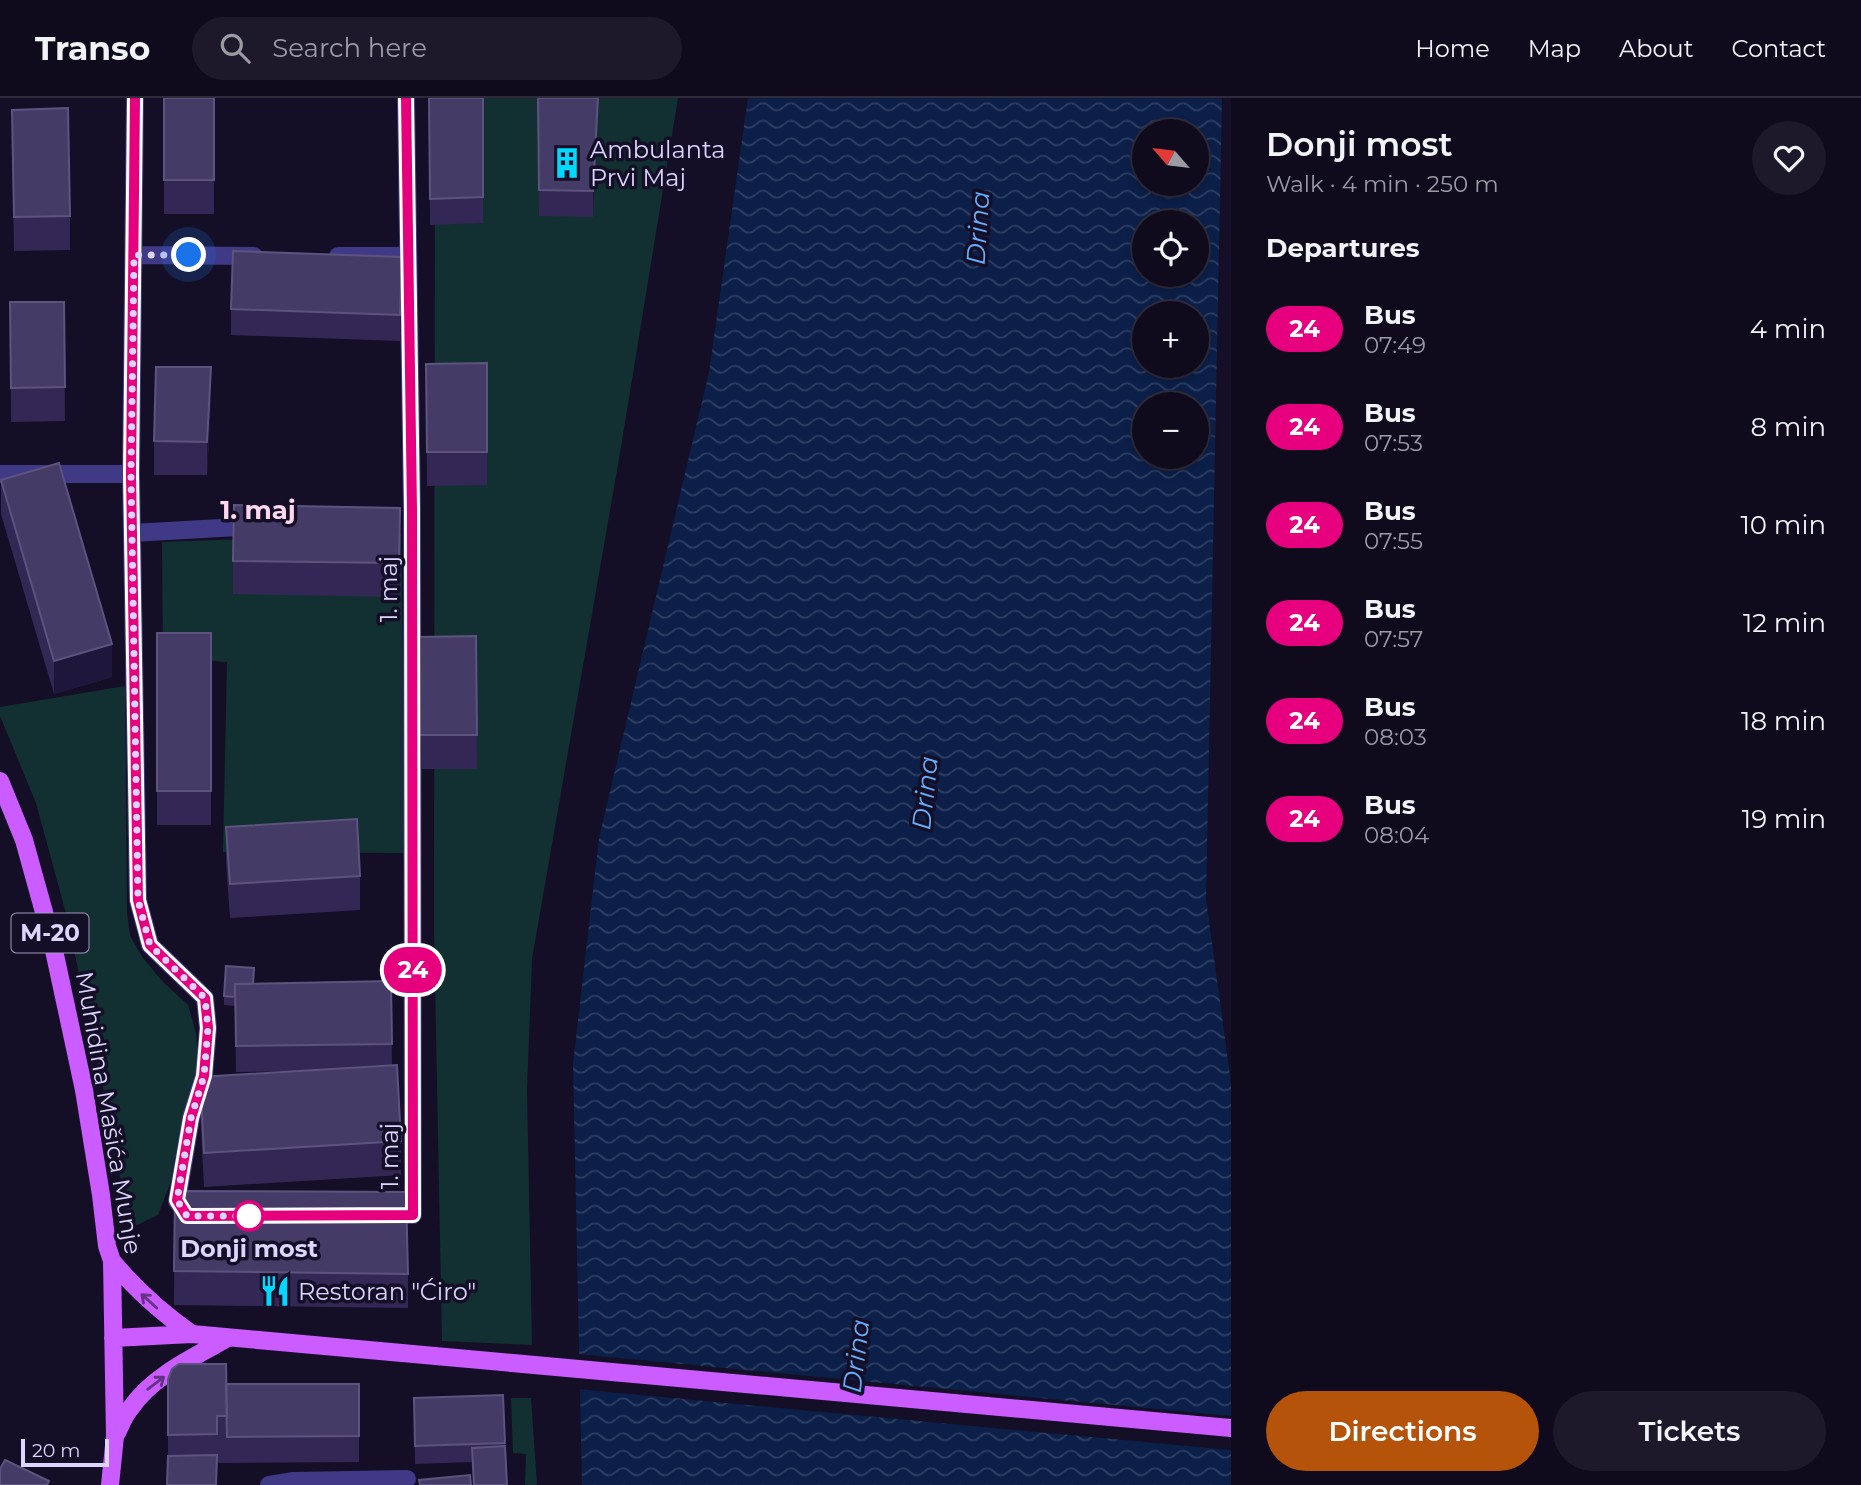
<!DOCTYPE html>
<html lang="en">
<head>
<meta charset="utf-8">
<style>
  body { margin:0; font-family:Montserrat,sans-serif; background:#1d192a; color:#f1f3f6; height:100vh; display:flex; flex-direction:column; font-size:26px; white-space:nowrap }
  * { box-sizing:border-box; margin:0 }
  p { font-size:23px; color:#9b9ba4 }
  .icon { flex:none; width:38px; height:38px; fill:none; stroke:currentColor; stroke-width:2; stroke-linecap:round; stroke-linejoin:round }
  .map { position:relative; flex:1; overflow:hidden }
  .panel { display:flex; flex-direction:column; background:#0f0b1d; width:630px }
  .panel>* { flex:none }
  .badge { padding:0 14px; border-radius:23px; font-size:24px; line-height:46px }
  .needle { width:46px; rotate:298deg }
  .controls { position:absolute; left:1132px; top:21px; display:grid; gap:14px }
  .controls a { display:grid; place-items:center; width:77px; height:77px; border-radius:50%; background:#0f0b1d; box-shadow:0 4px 10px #0003,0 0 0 2px #2f2b3b; font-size:35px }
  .scale { position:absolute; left:21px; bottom:18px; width:88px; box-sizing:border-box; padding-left:7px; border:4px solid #dcd5ff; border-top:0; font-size:19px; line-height:24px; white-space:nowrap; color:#dcd5ff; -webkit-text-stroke:5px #140f27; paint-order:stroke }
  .you { position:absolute; width:35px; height:35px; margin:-18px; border:5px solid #fff; border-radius:50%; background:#1a73e8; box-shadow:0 0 0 10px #1a73e833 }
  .map>.badge { position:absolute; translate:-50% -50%; box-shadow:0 0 0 4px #fff }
  h2 { padding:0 35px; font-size:26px; line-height:63px }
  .round { display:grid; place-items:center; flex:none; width:74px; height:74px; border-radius:37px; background:#1d192a }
  .overview { display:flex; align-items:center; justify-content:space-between; height:119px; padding:0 35px }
  h1 { font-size:33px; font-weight:600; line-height:52px }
  .button { display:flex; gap:14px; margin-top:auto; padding:14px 35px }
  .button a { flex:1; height:80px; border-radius:42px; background:#b45309; color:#fff; font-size:28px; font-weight:600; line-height:80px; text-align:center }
  .button a+a { background:#1d192a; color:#f1f3f6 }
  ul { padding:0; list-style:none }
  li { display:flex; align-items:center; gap:21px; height:98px; padding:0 35px }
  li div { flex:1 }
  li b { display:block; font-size:26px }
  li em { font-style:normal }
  li .badge { min-width:77px; font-weight:700; text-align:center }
  header { display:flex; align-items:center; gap:42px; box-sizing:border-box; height:98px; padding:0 35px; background:#0f0b1d; border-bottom:2px solid #2f2b3b }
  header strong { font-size:33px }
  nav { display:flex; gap:38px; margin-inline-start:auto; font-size:24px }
  .search { width:490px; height:63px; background:#1d192a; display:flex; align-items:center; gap:18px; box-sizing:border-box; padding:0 24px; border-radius:38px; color:#9b9ba4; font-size:26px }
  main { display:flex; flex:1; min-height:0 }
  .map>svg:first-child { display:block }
  .green { fill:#123031 }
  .water { fill:url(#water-waves); fill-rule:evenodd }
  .pier { fill:#140f27 }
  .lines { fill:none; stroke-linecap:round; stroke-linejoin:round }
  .minor { stroke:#403986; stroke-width:18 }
  .major { stroke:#cb5cff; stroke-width:18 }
  .wall { fill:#332855 }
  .shaded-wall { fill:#1f163b }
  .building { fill:#453b67; stroke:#5d537f; stroke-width:2 }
  .oneway { stroke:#663288 }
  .line-casing { stroke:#fff; stroke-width:16 }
  .line { stroke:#e6007e; stroke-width:10 }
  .walk { stroke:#dcd5ff; stroke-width:7; stroke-dasharray:0 12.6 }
  .stop-dot { fill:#fff; stroke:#e6007e; stroke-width:3.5 }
  .labels { text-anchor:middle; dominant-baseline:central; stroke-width:7; stroke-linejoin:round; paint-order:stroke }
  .shield { fill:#140f27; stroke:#a09abe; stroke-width:2 }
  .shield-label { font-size:23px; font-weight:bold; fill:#dcd5ff }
  .poi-label { font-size:24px; fill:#dcd5ff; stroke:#140f27; text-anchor:start }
  .street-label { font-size:24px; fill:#dcd5ff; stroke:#140f27 }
  .stop-label { font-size:24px; font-weight:bold; fill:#dcd5ff; stroke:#140f27 }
  .water-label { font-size:26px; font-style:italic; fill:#63aeff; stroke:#140f27 }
  .neighbourhood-label { font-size:26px; font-weight:bold; fill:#ffd7ee; stroke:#140f27 }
</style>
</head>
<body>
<header>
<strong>Transo</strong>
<div class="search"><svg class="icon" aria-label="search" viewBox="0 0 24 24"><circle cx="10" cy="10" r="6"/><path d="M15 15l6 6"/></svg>Search here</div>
<nav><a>Home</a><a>Map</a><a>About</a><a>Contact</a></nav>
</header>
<main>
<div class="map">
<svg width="1231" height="1387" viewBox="0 0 1231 1387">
  <defs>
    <pattern id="water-waves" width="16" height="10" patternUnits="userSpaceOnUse" patternTransform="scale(1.75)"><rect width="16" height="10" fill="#0b1f49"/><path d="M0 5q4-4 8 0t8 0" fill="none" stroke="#2e3f64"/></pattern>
  </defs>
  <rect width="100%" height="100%" fill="#140f27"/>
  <path class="green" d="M435,0H678L620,355L532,861L527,991L532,1247L442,1243L434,830Z
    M401,435L406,755L223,754L227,564L163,559L162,444Z
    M125,588L127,814L130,838L143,860L163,884L188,907L196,935L198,967L182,1020L171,1083L158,1117L129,1131L111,1028L67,819L36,705L0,618V609Z
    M511,1300H531L537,1387H525L526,1356L513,1355Z"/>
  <path class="water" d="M748,0H1222L1206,801L1231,985V1387H582L573,966L599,740L709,274ZM1144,33H1197V86H1144ZM1144,124H1197V177H1144ZM1144,215H1197V268H1144ZM1144,306H1197V359H1144Z"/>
  <path class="pier" d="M576,1256L1231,1318V1352L577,1291Z"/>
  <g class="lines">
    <path class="minor" d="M135,0L131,376L138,802L150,847L205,900L208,930L204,978L191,1020L177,1103L185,1114
      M134,157L254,158
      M338,158H408
      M0,376H131
      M132,435L258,428
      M382,1117H413L412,411L406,0
      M269,1387L294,1383L407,1381"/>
    <path class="major" d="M0,683L24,742L52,843L84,992L101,1097L107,1148L112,1163L115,1338L110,1387
      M112,1163C136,1192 162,1215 192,1236
      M113,1240L192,1236L1231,1330
      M117,1335C121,1327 124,1318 130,1311C152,1278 194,1259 228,1240"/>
  </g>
  <path class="wall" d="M164,0H214V116H164Z
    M429,0H483V125L430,127Z
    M538,0H598L593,119L539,118Z
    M12,45L70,118V152L14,153Z
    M402,185L400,243L231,237V211Z
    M10,204H64L65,323L11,324Z
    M487,265V387L427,388L426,266Z
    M211,303L207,377H154V343Z
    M1,382L112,579L54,596L1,416Z
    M400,444L399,499L233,496V463Z
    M157,535H211V727H157Z
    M476,538L477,671H419L418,539Z
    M226,729L360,778V812L230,820L226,763Z
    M391,883L392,968L401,1043V1077L204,1089L200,1013V979L299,973L236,974L235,908L224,907V898L254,886Z
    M175,1093L408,1176V1210L174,1207Z
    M168,1281L226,1286H359V1364L217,1365L168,1361Z
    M503,1297L507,1387H473L472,1364L415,1366L414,1300Z"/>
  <path class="shaded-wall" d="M598,0V10L593,119V93Z
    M402,159V185L400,243V217Z
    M211,269V303L207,377V344Z
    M112,546V579L54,596V563Z"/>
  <path class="building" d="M164,0H214V82H164Z
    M429,0H483V99L430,101Z
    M538,0H598L593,93L539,92Z
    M68,10L70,118L14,119L12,12Z
    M233,153L402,159L400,217L231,211Z
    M10,204H64L65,289L11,290Z
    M487,265V354H427L426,266Z
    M156,269H211L207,344L154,343Z
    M59,365L112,546L54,563L1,382Z
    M234,407L400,410L399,465L233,463Z
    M157,535H211V693H157Z
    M476,538L477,637H419L418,539Z
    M357,721L360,778L230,786L226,729Z
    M226,868L254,870L253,886H235V899L224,898Z
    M391,883L392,946L236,948L235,886Z
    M397,967L401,1043L204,1055L200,979Z
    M175,1093L406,1094L408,1176L174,1173Z
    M179,1266H226L227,1318H217V1336L168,1337V1281L172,1271Z
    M226,1286H359V1338L227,1339Z
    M503,1297L505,1345L415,1348L414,1300Z
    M505,1348L507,1387H474L472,1350Z
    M217,1357L216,1387H167L168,1358Z
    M5,1362L49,1383L47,1387H0V1371Z
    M470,1377L471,1387H420L419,1382Z"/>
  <defs><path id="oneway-shaft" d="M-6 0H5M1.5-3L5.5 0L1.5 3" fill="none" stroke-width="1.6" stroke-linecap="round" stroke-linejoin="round" transform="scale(1.75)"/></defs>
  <g class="oneway">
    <use href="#oneway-shaft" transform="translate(149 1203) rotate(-138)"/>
    <use href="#oneway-shaft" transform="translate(156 1285) rotate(-37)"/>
  </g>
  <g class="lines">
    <defs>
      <path id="line" d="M135,0L131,376L138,802L150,847L205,900L208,930L204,978L191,1020L177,1102L187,1118L413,1117L412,411L406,0"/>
    </defs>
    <use href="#line" class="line-casing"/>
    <use href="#line" class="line"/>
    <path class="walk" d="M189,157H134L131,376L138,802L150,847L205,900L208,930L204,978L191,1020L177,1102L187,1118H249"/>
  </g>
  <defs>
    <symbol id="building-bare" viewBox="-9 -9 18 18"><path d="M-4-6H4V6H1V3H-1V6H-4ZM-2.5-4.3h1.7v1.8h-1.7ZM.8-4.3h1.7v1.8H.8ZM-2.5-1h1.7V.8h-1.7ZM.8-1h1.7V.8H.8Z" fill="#01d8ff" stroke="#140f27" stroke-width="2.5" paint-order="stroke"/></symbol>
    <symbol id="restaurant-bare" viewBox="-9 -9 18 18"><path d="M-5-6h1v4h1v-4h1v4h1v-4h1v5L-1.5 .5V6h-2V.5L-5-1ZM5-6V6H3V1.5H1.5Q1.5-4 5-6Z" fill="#01d8ff" stroke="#140f27" stroke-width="2.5" paint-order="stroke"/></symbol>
  </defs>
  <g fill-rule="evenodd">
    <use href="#building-bare" x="545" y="43" width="44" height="44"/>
    <use href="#restaurant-bare" x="253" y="1171" width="44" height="44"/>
  </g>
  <circle class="stop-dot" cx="249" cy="1118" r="14"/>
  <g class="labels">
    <rect class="shield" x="11.5" y="815.5" width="77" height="39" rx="5"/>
    <g class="shield-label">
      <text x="50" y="835">M-20</text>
    </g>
    <g class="poi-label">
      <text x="590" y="51">Ambulanta<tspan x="590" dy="28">Prvi Maj</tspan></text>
      <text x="298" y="1193">Restoran "Ćiro"</text>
    </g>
    <g class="street-label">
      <text transform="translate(388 491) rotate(-90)">1. maj</text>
      <text transform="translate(109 1015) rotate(80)">Muhidina Mašića Munje</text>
      <text transform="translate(389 1058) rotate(-90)">1. maj</text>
    </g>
    <g class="stop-label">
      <text x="249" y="1150">Donji most</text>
    </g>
    <g class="water-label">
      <text transform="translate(978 130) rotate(-86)">Drina</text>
      <text transform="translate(925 695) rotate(-84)">Drina</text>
      <text transform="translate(856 1258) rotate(-83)">Drina</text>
    </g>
    <g class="neighbourhood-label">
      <text x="258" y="412">1. maj</text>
    </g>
  </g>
</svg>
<div class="controls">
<a><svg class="needle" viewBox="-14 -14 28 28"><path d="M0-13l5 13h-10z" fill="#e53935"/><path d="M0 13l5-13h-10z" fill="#9b9ba4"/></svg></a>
<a><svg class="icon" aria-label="locate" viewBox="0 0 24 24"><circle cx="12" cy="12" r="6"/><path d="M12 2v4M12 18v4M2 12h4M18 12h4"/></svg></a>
<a>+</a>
<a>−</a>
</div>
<div class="scale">20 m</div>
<div class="you" style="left:189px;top:157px"></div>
<b class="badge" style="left:413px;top:872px;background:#e6007e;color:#fff">24</b>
</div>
<section class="panel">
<div class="overview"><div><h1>Donji most</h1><p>Walk · 4 min · 250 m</p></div><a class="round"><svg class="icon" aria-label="heart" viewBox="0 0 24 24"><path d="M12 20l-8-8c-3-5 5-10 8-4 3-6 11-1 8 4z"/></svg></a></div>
<h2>Departures</h2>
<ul>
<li><span class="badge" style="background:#e6007e;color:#fff">24</span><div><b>Bus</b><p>07:49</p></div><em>4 min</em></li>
<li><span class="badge" style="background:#e6007e;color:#fff">24</span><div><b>Bus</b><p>07:53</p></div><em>8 min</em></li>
<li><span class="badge" style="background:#e6007e;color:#fff">24</span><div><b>Bus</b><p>07:55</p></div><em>10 min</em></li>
<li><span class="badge" style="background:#e6007e;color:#fff">24</span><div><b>Bus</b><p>07:57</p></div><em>12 min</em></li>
<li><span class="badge" style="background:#e6007e;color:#fff">24</span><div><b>Bus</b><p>08:03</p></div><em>18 min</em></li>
<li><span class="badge" style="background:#e6007e;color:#fff">24</span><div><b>Bus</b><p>08:04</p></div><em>19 min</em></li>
</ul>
<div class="button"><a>Directions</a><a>Tickets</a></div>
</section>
</main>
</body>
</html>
